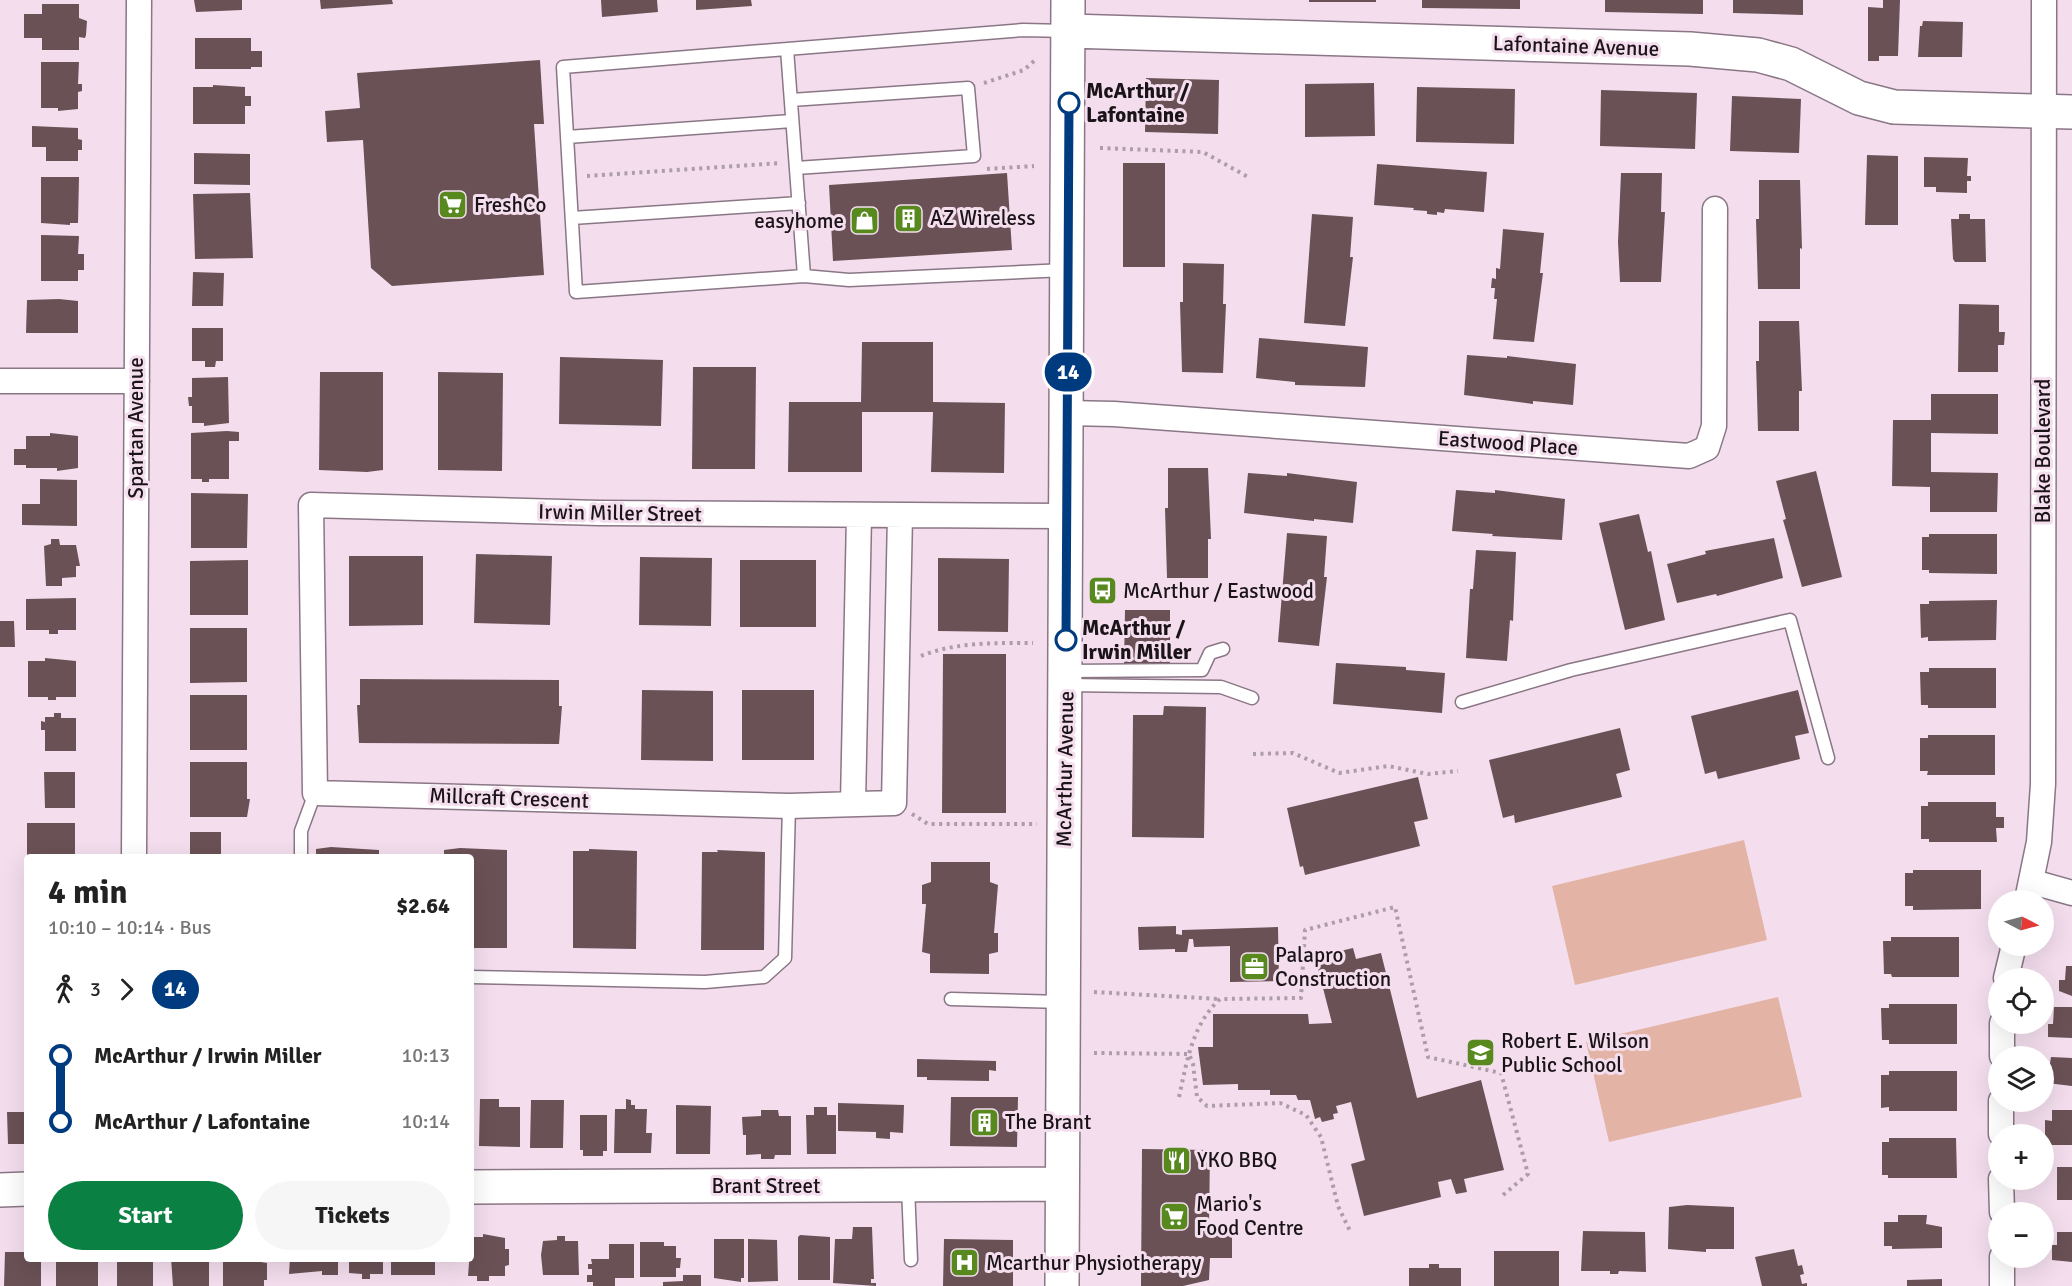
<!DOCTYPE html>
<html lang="en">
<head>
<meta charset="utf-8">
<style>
  body { margin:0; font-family:Signika,sans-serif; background:#f6f6f6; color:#222; height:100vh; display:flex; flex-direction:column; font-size:22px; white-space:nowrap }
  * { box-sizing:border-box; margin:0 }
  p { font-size:20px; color:#767676 }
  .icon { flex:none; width:33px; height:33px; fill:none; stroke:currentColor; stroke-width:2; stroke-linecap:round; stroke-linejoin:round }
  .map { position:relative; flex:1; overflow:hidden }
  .side { position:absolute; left:24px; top:854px; width:450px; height:408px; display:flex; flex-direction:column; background:#fff; border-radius:6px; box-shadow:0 6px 24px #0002 }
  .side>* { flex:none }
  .badge { padding:0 12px; border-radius:20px; font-size:21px; line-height:39px }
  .needle { width:39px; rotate:96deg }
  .fabs { position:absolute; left:1988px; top:890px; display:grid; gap:12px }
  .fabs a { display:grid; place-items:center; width:66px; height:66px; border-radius:50%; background:#fff; box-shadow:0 6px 24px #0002; font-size:30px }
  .map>.badge { position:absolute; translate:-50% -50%; box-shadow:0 0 0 3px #fff }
  .legs { display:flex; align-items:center; gap:9px; height:66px; padding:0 24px; font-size:20px }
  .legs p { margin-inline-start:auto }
  .summary { display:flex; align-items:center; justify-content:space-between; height:102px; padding:0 24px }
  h1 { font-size:33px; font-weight:700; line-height:45px }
  .button { display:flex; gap:12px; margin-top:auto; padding:12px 24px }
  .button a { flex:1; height:69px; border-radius:36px; background:#0b8043; color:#fff; font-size:24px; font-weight:700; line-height:69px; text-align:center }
  .button a+a { background:#f6f6f6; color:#222 }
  ul { padding:0 24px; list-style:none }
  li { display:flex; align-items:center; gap:21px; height:66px; font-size:22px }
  li i { display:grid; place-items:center; width:9px; height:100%; margin:0 8px; background:currentColor }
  li i::after { content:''; width:15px; height:15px; margin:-8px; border:4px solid; border-radius:50%; background:#fff }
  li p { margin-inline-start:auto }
  li:first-child i { background:linear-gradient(#0000 50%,currentColor 0) }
  li:last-child i { background:linear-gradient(currentColor 50%,#0000 0) }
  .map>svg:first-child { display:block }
  .green { fill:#e3b4a5 }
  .building { fill:#6a5156 }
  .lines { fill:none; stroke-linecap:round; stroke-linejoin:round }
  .lane-casing { stroke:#8a7685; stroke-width:15 }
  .street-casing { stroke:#8a7685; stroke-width:27 }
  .secondary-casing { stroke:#8a7685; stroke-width:36 }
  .path { stroke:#ad9ca9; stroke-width:4; stroke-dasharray:3 4.5; stroke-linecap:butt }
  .lane { stroke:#fff; stroke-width:12 }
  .street { stroke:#fff; stroke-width:24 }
  .secondary { stroke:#fff; stroke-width:33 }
  .line-1-casing { stroke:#fff; stroke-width:14 }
  .line-1 { stroke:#003b80; stroke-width:9 }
  .stop-1-dot { fill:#fff; stroke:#003b80; stroke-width:3 }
  .labels { text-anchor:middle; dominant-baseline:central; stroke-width:6; stroke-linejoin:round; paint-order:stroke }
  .street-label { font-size:21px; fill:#1a1318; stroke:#f4deee }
  .stop-label { font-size:21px; font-weight:bold; fill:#1a1318; stroke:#f4deee; text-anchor:start }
  .poi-label { font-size:21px; fill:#1a1318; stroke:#f4deee; text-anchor:start }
</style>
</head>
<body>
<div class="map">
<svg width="2072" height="1286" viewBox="0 0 2072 1286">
  <rect width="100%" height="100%" fill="#f4deee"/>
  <path class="green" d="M1744,840L1767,940L1575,985L1552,886Z
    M1778,997L1802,1097L1609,1142L1586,1042Z"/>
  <path class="building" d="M194,0H242V10L196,12Z
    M320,0H392L393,4L321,9Z
    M601,0H657L658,12L602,17Z
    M696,0H751L752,6L696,10Z
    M1309,0H1376V2H1309Z
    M1422,0H1520V9L1422,8Z
    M1605,0H1703V14L1605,12Z
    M1733,0H1803V15L1733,13Z
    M1883,0H1900L1898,56H1879V61H1868V7L1883,8Z
    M42,4H79V18L87,21L86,35L85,38L79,37V50H42V38H24V14H42Z
    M1923,21L1963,22L1962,57H1918L1920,26H1922Z
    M195,38H251V51H262V67H251V69H195Z
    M540,60L544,124H534L544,275L392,286L371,268L363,140L327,142L325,111L360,108L357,73Z
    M41,62H79L78,84H82V91L78,92V109L58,111V108H41Z
    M1146,78L1219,80L1218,134L1145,132Z
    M1374,83L1375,136L1305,137V84Z
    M213,85L245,87V96H251V106H245V124H193V87H213Z
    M1417,87L1515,89L1514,144L1416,142Z
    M1601,90L1697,93L1695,149L1600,146Z
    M1732,96L1801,99L1799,153L1730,151Z
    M32,126L78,128V139L82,140V150H78V161H46V147H32Z
    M194,153L250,154V185L194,184Z
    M1867,155L1898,156V225H1865Z
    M1924,157L1968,158L1967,176H1971V181H1967V193L1936,192V187H1924Z
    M1123,163H1165V267H1123Z
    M1377,164L1487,172L1484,212L1445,209L1444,213L1437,212V215L1427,214V211L1413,210L1414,208L1374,205Z
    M1007,173L1012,250L833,261L829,185Z
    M1621,173H1662L1661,212H1665L1661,282H1620L1618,242Z
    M41,177H79L78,223H70V225L41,223Z
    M1759,180H1800L1802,249L1800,248V289H1758L1756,219H1759Z
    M250,193L253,258L195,259L193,194Z
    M1312,214L1353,217L1350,257H1353L1345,326L1304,323Z
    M1959,214H1970V219H1985L1986,262H1955L1953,259L1951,219H1959Z
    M1503,229L1544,233L1540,273H1543L1534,342L1493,339L1497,299H1494L1495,288H1491L1492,278L1496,279V268L1500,269Z
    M41,235L79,236L78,254H84V270H78V281H41Z
    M1183,263L1224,264L1223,304H1226L1223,373L1182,372L1180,302H1183Z
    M193,272L224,273L223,306H192Z
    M59,299L78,301V333H26L27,300Z
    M1959,304L1999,305V332H2005L2004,345H1998V372H1958Z
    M1759,321H1799L1802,391H1799V431H1758L1756,361H1759Z
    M192,328H223V361H216L215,367H205V361H192Z
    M1259,338L1368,347L1365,387L1295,385V382L1256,378Z
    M862,342H933V402L1005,403L1004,473L931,472L933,412H862V472H788L789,402H861Z
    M1467,355L1507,358V356L1576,364L1573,405L1533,401V404L1464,395Z
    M560,357L663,360L661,426L559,424Z
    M693,367H756L755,469H692Z
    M320,372H383V470L367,472L319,470Z
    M438,372L503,373L502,471L438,470Z
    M228,377L229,423L204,426V423H192V406H189L188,397H192V378Z
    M1931,394H1998V434L1931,433V472L1998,473L1997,512H1930V487L1892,486L1893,420H1931Z
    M227,431L239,432V441H229V479H209V482H202V479H191V433Z
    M50,433L78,436V468L57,471V468H26V465H14V449H26V436H50Z
    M1168,468H1208L1211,539H1208V578H1167L1165,508H1168Z
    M1816,471L1842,577L1802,587L1783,520L1786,519L1776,481Z
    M1248,473L1287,476V473L1357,482L1353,523L1314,519V521L1244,513Z
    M40,479L77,480V526L22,525V504H40Z
    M1456,490L1495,493V490L1565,499L1562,540L1492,536L1493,534L1452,531Z
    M191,493L248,494L247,548H191Z
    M1639,514L1648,552L1651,551L1665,620L1625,630L1599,523Z
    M1287,533L1327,536L1324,577H1327L1319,646L1278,642Z
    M1929,534H1997V574L1929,573V570H1922V537H1929Z
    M1774,538L1783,578L1717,596L1716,594L1677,603L1667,564L1706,554L1705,551Z
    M51,539H59L60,545H76L80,566H76V577L62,578V586H46L44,546L51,544Z
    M1476,550L1516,552L1513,621L1510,620L1507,661L1466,658L1470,589H1473Z
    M476,554L552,556L550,625L474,623Z
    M349,556H423V625L349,626Z
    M640,557L712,558L711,626L639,625Z
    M938,558L1009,559L1008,632L938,631Z
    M248,560V615H190V561Z
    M740,560H816V627H740Z
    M76,598V630H58V634H49V630H26V599Z
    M1997,600L1996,640L1928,641V637L1921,638L1920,604H1929V601Z
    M1125,610H1170V666L1124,665Z
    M0,621H14L15,647H0Z
    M190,628H247V682L190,683Z
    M943,654H1006V813H942Z
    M45,658L76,661V697H56V700H48V697H28V661H45Z
    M1336,663L1406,667V670L1445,673L1442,713L1333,704Z
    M1929,668H1996V708H1928V705H1921L1920,672H1929Z
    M360,679L559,680V706H562L559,744L359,743L357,705H360Z
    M642,690L713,691V761L641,760Z
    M742,690H814V760H742Z
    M1798,690L1809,733L1795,736L1800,759L1718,779L1716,771L1705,774L1691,716Z
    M190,695H247V750H190Z
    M1164,706L1206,707L1204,838L1132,837L1133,715H1163Z
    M54,713H61V718H76V751H45V730H41V721L45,722V717H54Z
    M1620,728L1630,770L1616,774L1622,797L1515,823L1514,815L1503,818L1489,760Z
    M1928,735H1995V775H1927L1928,771H1920V738H1928Z
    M190,762H247V799H250L247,817H190Z
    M44,772H75V808H45Z
    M1418,777L1428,819L1414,822L1420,846L1305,875L1303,866L1300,867L1287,808Z
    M1928,802H1996V817H2004V828H1996L1997,842H1929V839H1921V806H1928Z
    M27,823H75V856H27Z
    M190,832H221V856H190Z
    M331,847L379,850V856H316V849Z
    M460,848L507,850V948H471V856H444V850Z
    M589,849L637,851L636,949L573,948V851H589Z
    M717,850L765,852L764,950H701L702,852H718Z
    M931,862H990V882L998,885L994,933H998V952L989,954V974L930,973V954L922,952L926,904H922V885L931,882Z
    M1913,870H1981V909L1913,910V906H1905V873H1913Z
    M1176,926V934L1182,935V930L1278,927L1279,981L1230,982V946L1194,947L1193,939H1189L1187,952H1175V949L1139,950L1138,927Z
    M1891,937H1959V977H1892L1891,974H1884L1883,941H1891Z
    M1353,948L1356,959L1381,953L1417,1098L1481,1080L1504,1170L1464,1179L1467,1192L1456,1194L1451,1179L1438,1182L1441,1197L1364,1216L1351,1164L1365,1160L1351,1102L1336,1106L1338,1113L1333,1114L1334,1119L1322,1122L1320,1117L1315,1119L1310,1100H1298L1296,1095H1270V1090H1238V1084L1203,1085L1198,1047H1213V1014H1308L1309,1024L1332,1023L1315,957Z
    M2066,966H2072V996L2059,991V980H2065Z
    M1889,1004H1957V1044H1889V1040H1882L1881,1008H1889Z
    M2054,1007H2072V1038L2048,1037V1024H2053Z
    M2051,1057L2072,1058V1086L2047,1083Z
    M917,1059L996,1061V1071L989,1070V1081L927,1080V1077H917Z
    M1889,1071H1957V1111H1889V1107L1881,1108V1075H1889Z
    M951,1097H1018L1017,1147L950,1146Z
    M480,1099H499V1107H520V1147L479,1146Z
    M626,1099L631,1100V1105H635V1109H647L646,1133H652L651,1153H614L615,1109H626Z
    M531,1100H564L563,1148H530Z
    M838,1103L904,1105L903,1133L890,1132V1139L876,1138V1132L838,1131Z
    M676,1105L711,1106L710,1154H676Z
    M814,1107H827V1115H836V1154H807L806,1115H814Z
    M761,1110H778L779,1116H791V1155H775L774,1159H761V1154L746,1155V1135H743L742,1117L761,1116Z
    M2052,1110H2072V1145H2045V1120L2052,1121Z
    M7,1112H27V1144H8Z
    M580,1115H607V1151H603V1156H583V1150H580Z
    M1889,1138H1956L1957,1178H1888V1175H1882V1142H1889Z
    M1142,1149L1210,1150L1209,1227L1232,1228V1258H1210L1209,1280L1183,1286H1141Z
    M2057,1167H2072V1200H2057Z
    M1687,1205L1734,1207V1249H1706V1252L1668,1249L1669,1207Z
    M1898,1215H1927L1926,1224L1942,1227V1248L1892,1249V1246H1884V1222H1898Z
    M853,1227H872L874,1279H871V1283H876V1286L833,1283L835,1239H852Z
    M1583,1231L1645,1232L1646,1272L1619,1271L1618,1274H1610V1271H1581Z
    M2057,1232H2072V1262L2052,1260V1245H2057Z
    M483,1234L505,1238V1249H509V1265L505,1266V1276H489V1281H477V1276H468L471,1237H483Z
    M800,1235L830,1237V1280H798V1237Z
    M557,1236H565V1241H578L579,1275H543L541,1255L543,1241L557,1240Z
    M714,1239H744V1278H741V1282L714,1278Z
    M748,1239L777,1240L778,1281L748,1282Z
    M944,1239L1013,1240V1286H943Z
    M640,1242H664V1246H676V1258H681L680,1268H676V1277H640Z
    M609,1244H634V1278H615V1286H593V1282H587V1275H592V1269H588V1264H592L591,1259H609Z
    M1794,1249L1798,1266L1802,1265L1804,1274L1800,1275L1802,1284L1807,1283V1286H1762L1755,1257Z
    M1494,1251H1559V1286H1494Z
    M5,1252H27V1258H41V1286H4Z
    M56,1258H98V1286H56Z
    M117,1258H153V1286H117Z
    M171,1258H209V1286H173Z
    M237,1258L267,1263V1280H264V1286H223V1260L237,1261Z
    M290,1258H338V1275H322V1271L289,1274Z
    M349,1258H383V1274H370V1279H362V1274L349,1273Z
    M391,1258H435V1275H391Z
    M1429,1264H1439V1268H1461V1286H1409V1268H1429Z
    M683,1275H701V1286H663V1282L683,1281Z
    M1942,1279V1286H1907V1280Z"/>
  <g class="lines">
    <defs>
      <path id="lane" d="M787,49L804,276
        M791,100L968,88L974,156L796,168
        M567,137L792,121
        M572,218L799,203
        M1065,270L849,280L804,276L576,292L563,67L1023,30L1067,31
        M1067,671L1202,670L1210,653L1223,649
        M1066,685L1221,687L1252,698
        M1462,702L1571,670L1790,620L1828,758
        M301,856V831L315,793
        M471,977L705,982L764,977L785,958L789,806
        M951,999L1062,1002
        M908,1187L911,1260"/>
      <path id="street" d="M0,381H137
        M1067,413L1114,414L1689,456L1707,448L1714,426L1715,209
        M900,515L894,803L789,806L315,793L311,505L599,513L1066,516
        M853,803L859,516
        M134,856L139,0
        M2033,882L2072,893
        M2027,900L2039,842L2043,784L2044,0
        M2006,978L2014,945
        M2002,1056V1023
        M2001,1134V1101
        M2001,1179L2002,1212
        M2002,1286V1257"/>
      <path id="secondary" d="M1069,31L1690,49L1758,55L1791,64L1859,98L1894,107L2072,112
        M471,1187L1062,1184
        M0,1190L27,1189
        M1062,1286L1068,0"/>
    </defs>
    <use href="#lane" class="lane-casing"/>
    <use href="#street" class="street-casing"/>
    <use href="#secondary" class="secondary-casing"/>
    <path class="path" d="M984,83L1024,70L1034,61
      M1100,148L1203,152L1250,178
      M987,169L1034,166
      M587,176L780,163
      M921,656C955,642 996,643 1033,643
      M1253,754L1293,753L1339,773L1388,766L1428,774L1458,771
      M912,814L928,824H1037
      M1094,992L1219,999
      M1094,1053L1189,1054L1193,1064L1197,1097L1207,1106L1280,1103L1306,1115L1321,1137L1338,1206L1350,1231
      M1179,1097C1187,1061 1192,1025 1220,999L1301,998L1305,930L1395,907L1428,1057L1501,1073L1528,1174L1503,1195"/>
    <use href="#lane" class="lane"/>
    <use href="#street" class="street"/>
    <use href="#secondary" class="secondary"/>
  </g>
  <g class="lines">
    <defs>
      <path id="line-1" d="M1066,640L1069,103"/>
    </defs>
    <use href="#line-1" class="line-1-casing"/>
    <use href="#line-1" class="line-1"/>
  </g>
  <defs>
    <symbol id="supermarket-square" viewBox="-11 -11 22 22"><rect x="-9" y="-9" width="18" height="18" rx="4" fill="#57891f" stroke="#f4deee"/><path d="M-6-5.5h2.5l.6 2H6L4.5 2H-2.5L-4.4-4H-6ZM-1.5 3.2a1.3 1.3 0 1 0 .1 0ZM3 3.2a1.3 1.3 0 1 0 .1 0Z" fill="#fff"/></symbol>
    <symbol id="building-square" viewBox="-11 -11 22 22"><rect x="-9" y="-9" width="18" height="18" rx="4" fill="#57891f" stroke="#f4deee"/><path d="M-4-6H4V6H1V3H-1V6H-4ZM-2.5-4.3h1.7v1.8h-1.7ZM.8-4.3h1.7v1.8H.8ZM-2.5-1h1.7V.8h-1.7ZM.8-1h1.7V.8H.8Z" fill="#fff"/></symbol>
    <symbol id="shop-square" viewBox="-11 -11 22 22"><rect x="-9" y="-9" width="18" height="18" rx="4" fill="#57891f" stroke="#f4deee"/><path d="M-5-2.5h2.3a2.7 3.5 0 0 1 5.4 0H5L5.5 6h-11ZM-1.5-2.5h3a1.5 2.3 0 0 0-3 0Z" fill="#fff"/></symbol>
    <symbol id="bus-square" viewBox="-11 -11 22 22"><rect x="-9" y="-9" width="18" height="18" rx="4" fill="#57891f" stroke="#f4deee"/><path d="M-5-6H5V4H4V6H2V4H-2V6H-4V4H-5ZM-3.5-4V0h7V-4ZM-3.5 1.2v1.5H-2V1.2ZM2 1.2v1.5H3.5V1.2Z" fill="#fff"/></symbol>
    <symbol id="office-square" viewBox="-11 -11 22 22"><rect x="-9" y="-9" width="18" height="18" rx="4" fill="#57891f" stroke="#f4deee"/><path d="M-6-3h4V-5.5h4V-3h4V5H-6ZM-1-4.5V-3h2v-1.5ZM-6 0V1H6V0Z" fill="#fff"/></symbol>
    <symbol id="school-square" viewBox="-11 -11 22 22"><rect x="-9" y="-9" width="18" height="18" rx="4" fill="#57891f" stroke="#f4deee"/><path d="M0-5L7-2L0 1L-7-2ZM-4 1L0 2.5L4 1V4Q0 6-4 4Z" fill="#fff"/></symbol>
    <symbol id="restaurant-square" viewBox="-11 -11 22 22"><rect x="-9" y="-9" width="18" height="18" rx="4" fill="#57891f" stroke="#f4deee"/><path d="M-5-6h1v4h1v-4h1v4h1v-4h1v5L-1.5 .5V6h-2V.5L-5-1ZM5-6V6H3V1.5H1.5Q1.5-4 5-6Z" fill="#fff"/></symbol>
    <symbol id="hospital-square" viewBox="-11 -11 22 22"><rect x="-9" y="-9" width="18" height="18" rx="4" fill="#57891f" stroke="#f4deee"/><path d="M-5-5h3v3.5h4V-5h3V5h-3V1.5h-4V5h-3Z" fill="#fff"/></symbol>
  </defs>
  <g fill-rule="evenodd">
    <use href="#supermarket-square" x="436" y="188" width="33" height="33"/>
    <use href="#building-square" x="892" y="202" width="33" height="33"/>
    <use href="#shop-square" x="848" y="204" width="33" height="33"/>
    <use href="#bus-square" x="1086" y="574" width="33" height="33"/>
    <use href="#office-square" x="1238" y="950" width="33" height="33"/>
    <use href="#school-square" x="1464" y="1036" width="33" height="33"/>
    <use href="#building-square" x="968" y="1106" width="33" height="33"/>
    <use href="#restaurant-square" x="1160" y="1144" width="33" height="33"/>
    <use href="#supermarket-square" x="1158" y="1200" width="33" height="33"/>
    <use href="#hospital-square" x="948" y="1246" width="33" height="33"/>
  </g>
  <g class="stop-1-dot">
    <circle cx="1069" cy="103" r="10"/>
    <circle cx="1066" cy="640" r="10"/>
  </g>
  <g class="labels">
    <g class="street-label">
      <text transform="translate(1576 46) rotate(2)">Lafontaine Avenue</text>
      <text transform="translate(136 428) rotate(-90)">Spartan Avenue</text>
      <text transform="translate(1508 443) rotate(4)">Eastwood Place</text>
      <text transform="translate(2043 451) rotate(-90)">Blake Boulevard</text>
      <text transform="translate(620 513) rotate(1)">Irwin Miller Street</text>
      <text transform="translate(1065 769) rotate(-89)">McArthur Avenue</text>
      <text transform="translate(509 798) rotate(2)">Millcraft Crescent</text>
      <text x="766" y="1186">Brant Street</text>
    </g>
    <g class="stop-label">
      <text x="1086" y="91">McArthur /<tspan x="1086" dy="24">Lafontaine</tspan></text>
      <text x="1082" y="628">McArthur /<tspan x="1082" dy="24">Irwin Miller</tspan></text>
    </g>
    <g class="poi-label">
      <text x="474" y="205">FreshCo</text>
      <text x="930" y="218">AZ Wireless</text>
      <text x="844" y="221" text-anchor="end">easyhome</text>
      <text x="1123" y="591">McArthur / Eastwood</text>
      <text x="1275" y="955">Palapro<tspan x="1275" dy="24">Construction</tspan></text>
      <text x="1501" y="1041">Robert E. Wilson<tspan x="1501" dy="24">Public School</tspan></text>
      <text x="1005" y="1122">The Brant</text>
      <text x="1197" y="1160">YKO BBQ</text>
      <text x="1196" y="1204">Mario's<tspan x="1196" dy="24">Food Centre</tspan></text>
      <text x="986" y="1263">Mcarthur Physiotherapy</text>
    </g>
  </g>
</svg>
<div class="fabs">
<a><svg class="needle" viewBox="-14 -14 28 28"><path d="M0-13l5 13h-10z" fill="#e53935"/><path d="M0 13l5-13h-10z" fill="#767676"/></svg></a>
<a><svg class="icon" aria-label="locate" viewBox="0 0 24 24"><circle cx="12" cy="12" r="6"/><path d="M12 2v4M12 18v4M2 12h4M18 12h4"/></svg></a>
<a><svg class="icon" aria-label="layers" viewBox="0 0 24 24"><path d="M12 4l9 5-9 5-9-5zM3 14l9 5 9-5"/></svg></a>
<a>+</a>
<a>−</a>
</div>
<b class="badge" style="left:1068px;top:372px;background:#003b80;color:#fff">14</b>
<section class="side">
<div class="summary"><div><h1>4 min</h1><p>10:10 – 10:14 · Bus</p></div><b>$2.64</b></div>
<div class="legs"><svg class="icon" aria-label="walk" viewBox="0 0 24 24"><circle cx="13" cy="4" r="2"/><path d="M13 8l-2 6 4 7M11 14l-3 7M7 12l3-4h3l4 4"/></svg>3<svg class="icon" aria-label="forward" viewBox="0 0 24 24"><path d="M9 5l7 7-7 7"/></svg><b class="badge" style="background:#003b80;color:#fff">14</b></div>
<ul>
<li><i style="color:#003b80"></i><b>McArthur / Irwin Miller</b><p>10:13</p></li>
<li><i style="color:#003b80"></i><b>McArthur / Lafontaine</b><p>10:14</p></li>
</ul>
<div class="button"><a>Start</a><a>Tickets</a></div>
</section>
</div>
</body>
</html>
